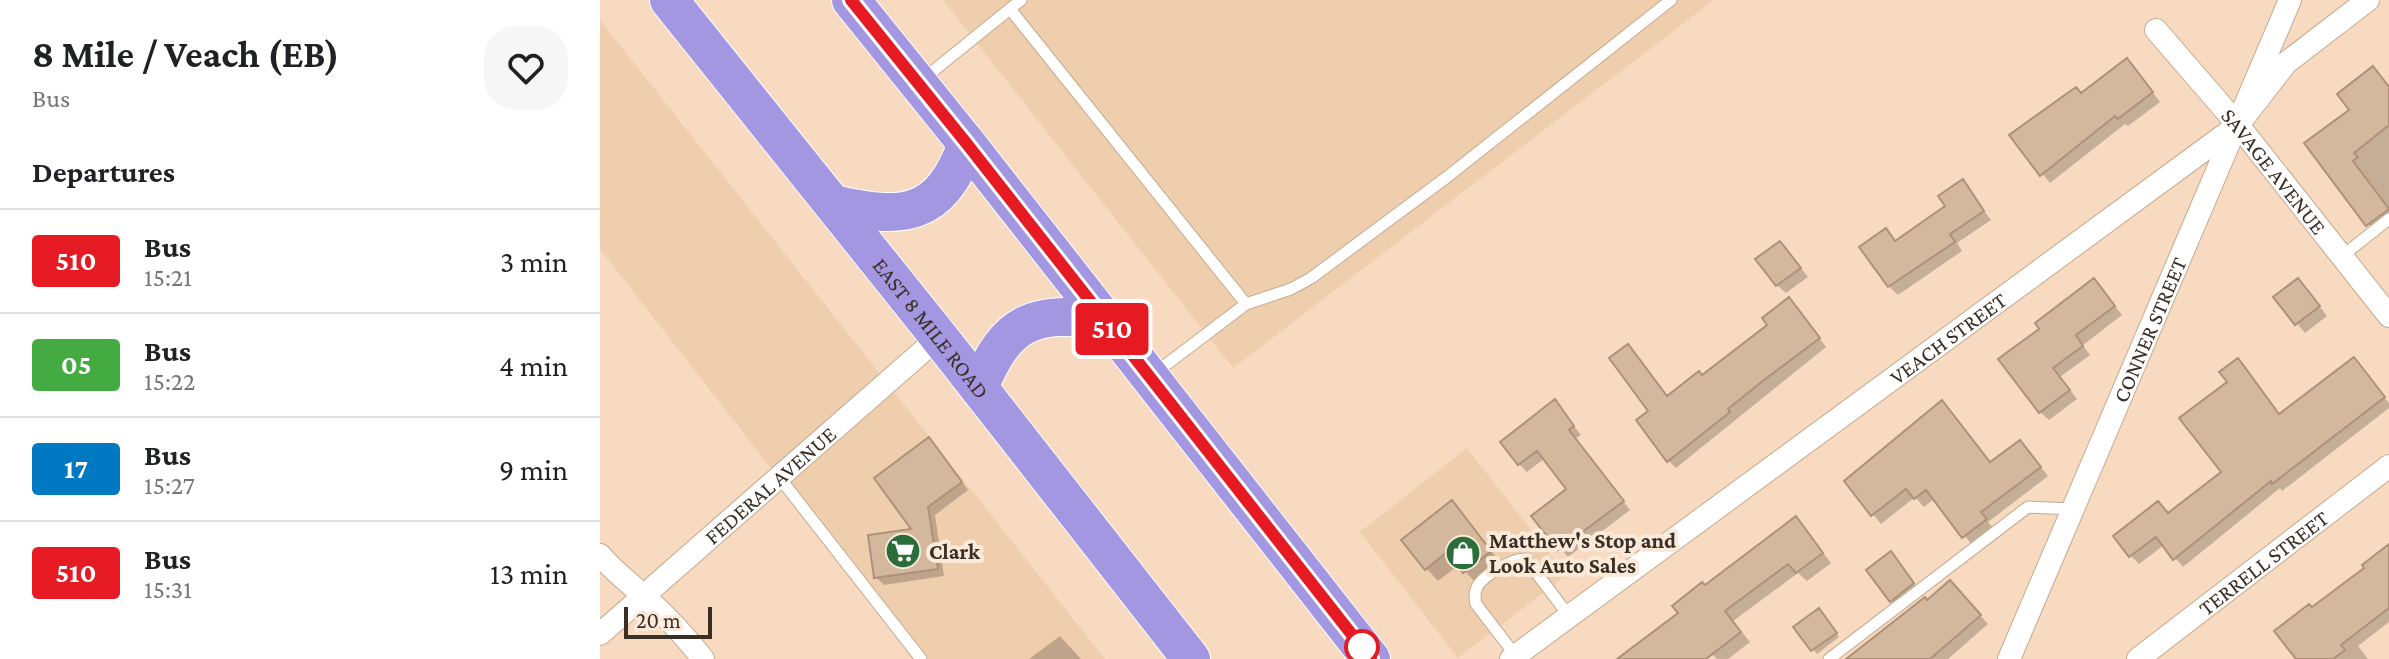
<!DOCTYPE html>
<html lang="en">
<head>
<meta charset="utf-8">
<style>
  body { margin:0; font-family:"Crimson Pro",serif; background:#f6f6f6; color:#202124; height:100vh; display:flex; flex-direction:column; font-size:30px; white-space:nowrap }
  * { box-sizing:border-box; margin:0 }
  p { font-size:26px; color:#757577 }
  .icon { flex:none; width:44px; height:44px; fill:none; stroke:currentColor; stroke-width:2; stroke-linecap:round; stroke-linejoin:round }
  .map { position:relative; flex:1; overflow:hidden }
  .drawer { display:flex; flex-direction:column; background:#fff; width:600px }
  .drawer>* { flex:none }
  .badge { padding:0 16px; border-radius:6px; font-size:28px; line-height:52px }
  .scale { position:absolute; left:24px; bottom:20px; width:88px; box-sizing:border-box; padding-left:8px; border:4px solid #3a2f25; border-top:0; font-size:22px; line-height:28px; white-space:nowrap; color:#3a2f25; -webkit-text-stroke:6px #fbe9d9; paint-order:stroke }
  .map>.badge { position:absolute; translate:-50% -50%; box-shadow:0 0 0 4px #fff }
  h2 { padding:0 32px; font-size:30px; line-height:72px }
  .round { display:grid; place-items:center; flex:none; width:84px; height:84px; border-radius:32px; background:#f6f6f6 }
  .overview { display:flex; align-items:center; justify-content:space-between; height:136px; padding:0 32px }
  h1 { font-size:38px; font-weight:700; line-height:60px }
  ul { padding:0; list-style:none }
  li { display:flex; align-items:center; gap:24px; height:104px; padding:0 32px; border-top:2px solid #e0e0e0 }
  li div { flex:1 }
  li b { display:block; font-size:30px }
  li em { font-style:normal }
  li .badge { min-width:88px; font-weight:700; text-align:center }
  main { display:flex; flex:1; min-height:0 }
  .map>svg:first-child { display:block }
  .built { fill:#efceae }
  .shadow { fill:#0003 }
  .building { fill:#d4b89e; stroke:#ad9279; stroke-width:2 }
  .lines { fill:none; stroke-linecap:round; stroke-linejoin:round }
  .service-casing { stroke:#c5aa90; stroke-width:13 }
  .minor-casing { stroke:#c5aa90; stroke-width:24 }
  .trunk-casing { stroke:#fff; stroke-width:40 }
  .service { stroke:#fff; stroke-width:11 }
  .minor { stroke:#fff; stroke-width:22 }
  .trunk { stroke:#a297e0; stroke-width:38 }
  .line-casing { stroke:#fff; stroke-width:18 }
  .line { stroke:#e51a23; stroke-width:12 }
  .stop-dot { fill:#fff; stroke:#e51a23; stroke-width:4 }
  .labels { text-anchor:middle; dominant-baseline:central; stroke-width:8; stroke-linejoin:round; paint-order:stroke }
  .street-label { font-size:22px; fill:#3a2f25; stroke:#fbe9d9 }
  .poi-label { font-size:22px; font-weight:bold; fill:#3a2f25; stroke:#fbe9d9; text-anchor:start }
</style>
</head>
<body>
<main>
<section class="drawer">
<div class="overview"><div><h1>8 Mile / Veach (EB)</h1><p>Bus</p></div><a class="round"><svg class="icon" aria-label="heart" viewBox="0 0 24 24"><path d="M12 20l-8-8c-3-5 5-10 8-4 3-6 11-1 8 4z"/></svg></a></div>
<h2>Departures</h2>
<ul>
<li><span class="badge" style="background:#e51a23;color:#fff">510</span><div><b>Bus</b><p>15:21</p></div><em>3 min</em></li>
<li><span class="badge" style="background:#44aa42;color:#fff">05</span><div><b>Bus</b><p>15:22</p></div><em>4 min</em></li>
<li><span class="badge" style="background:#0079c2;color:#fff">17</span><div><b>Bus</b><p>15:27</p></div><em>9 min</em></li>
<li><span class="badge" style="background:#e51a23;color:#fff">510</span><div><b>Bus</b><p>15:31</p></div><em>13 min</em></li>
</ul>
</section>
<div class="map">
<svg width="1789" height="659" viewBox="0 0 1789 659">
  <rect width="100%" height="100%" fill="#f7dabf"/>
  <path class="built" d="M343,0H1114L633,368Z
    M0,20L505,659H320L0,249Z
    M867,448L966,575L858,658L760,532Z"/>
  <path class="shadow" d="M1535,69L1560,102L1528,126L1525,124L1450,183L1412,136L1481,95Z
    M1789,88V222L1775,232L1707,144Z
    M1362,182L1391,220L1357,243L1362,251L1298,295L1289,286L1285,230L1296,242L1348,206Z
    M1188,252L1208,277L1186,293L1177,285Z
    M1706,289L1727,316L1705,333L1676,297Z
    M1502,290L1522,315L1483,345L1490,355L1460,377L1477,399L1449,420L1440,412L1442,329Z
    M1197,308L1226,347L1076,468L1068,460V397L1102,377Z
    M1754,359L1789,403V408L1682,491L1680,488L1583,567L1564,545L1539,564L1531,556L1516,536L1569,515L1624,473L1646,369L1680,416Z
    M955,402L981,435L975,439L1030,510L968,557L934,516L969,489L945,458L927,472L919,464Z
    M336,447L368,490L335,515L344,576L284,585L276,577L315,530Z
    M1428,451L1448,476L1388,522L1394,529L1372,545L1335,498L1324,507L1315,497L1281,524L1246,481L1392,464Z
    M851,503L902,564L877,584L859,565L838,581L826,568Z
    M1205,529L1231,563L1207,581L1198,573L1133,621L1150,642L1128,659H1117L1111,653L1102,659H1021L1080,614L1105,587Z
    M1789,548V622L1758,646L1768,659H1698L1712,610L1767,568Z
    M1294,558L1317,588L1295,604L1291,600Z
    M1359,591L1388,624L1348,659H1266L1328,602Z
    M1222,614L1239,637L1217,654L1196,628Z
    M460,636L481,659H429Z"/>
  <path class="building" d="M1527,58L1553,92L1518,119L1515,116L1440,176L1409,135L1476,87L1481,93Z
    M1773,66L1789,87V125L1754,153L1758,157L1753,161L1789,209L1766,226L1704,143L1749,110L1737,94Z
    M1363,179L1384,211L1350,234L1355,242L1288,287L1259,247L1286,228L1295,241L1345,206L1338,196Z
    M1180,241L1201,268L1176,286L1155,259Z
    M1494,278L1515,306L1476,335L1483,346L1453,368L1470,390L1439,413L1398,359L1439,329L1435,323Z
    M1698,278L1720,306L1695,325L1673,297Z
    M1189,297L1220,338L1164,380L1128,409L1130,412L1067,462L1036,420L1048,411L1009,358L1028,344L1067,396L1099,371L1102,375L1167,325L1162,318Z
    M1754,357L1785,397L1672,484L1671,481L1573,560L1556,537L1529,557L1513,536L1558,501L1568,513L1621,472L1579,418L1627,382L1619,372L1638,358L1679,414Z
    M955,399L974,426L969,430L1024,501L958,550L931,516L966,489L937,451L918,465L900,442Z
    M1342,400L1390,462L1420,440L1441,467L1381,512L1387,519L1362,538L1326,490L1314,499L1306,489L1271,516L1244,481Z
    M329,437L362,482L328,507L338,569L274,578L268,535L311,529L274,478Z
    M852,500L891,551L863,573L847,552L825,570L801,540Z
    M1196,516L1223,553L1196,573L1188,564L1125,611L1141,632L1106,659H1017L1078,613L1072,606L1102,582L1105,585Z
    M1789,544V608L1741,645L1745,650L1733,659H1696L1674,631L1709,604L1712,607L1764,568L1762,565Z
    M1291,551L1314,583L1290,602L1266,570Z
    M1350,580L1381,615L1330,659H1246L1325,597L1327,600Z
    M1219,608L1237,633L1211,651L1193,627Z"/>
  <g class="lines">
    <defs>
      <path id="service" d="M410,9L646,304L555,373
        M322,80L421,0
        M1742,256L1789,219
        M646,304L691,289L711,278L847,177L1071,0
        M179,477L321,659
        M916,656L876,604C875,599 874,595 876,590C879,577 913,558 926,559L969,616
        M1229,659L1428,507L1473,509"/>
      <g id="minor">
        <path id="s1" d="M1556,30L1638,125L1789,316"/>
        <path d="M0,555C14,572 30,583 46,598C67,617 86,637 103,659"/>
        <path id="s2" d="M0,634L339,337"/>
        <path id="s3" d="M911,659L1638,125L1686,63L1768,0"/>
        <path id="s4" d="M1409,659L1690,0"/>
        <path id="s5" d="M1538,659L1789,466"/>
      </g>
      <g id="trunk">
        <path id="s6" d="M69,0L339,337L591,659"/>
        <path d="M251,0L367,144L771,659"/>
        <path d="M233,204C303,220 340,218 367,144"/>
        <path d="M379,388C407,319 434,311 505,320"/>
      </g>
    </defs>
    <use href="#service" class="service-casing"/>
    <use href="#minor" class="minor-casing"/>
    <use href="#trunk" class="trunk-casing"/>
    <use href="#service" class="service"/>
    <use href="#minor" class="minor"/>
    <use href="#trunk" class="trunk"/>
  </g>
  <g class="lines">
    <defs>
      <path id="line" d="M251,0L367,144L771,659"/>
    </defs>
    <use href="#line" class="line-casing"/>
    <use href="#line" class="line"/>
  </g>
  <defs>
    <symbol id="supermarket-disc" viewBox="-11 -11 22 22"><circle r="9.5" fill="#2c6e39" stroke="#fbe9d9"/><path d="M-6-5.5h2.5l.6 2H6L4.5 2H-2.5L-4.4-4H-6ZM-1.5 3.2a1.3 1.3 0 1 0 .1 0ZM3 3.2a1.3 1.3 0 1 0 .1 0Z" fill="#fff"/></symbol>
    <symbol id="shop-disc" viewBox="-11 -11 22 22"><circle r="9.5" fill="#2c6e39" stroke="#fbe9d9"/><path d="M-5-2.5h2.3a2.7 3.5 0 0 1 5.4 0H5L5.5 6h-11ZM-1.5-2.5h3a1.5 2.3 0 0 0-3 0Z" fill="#fff"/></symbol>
  </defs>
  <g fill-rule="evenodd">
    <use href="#supermarket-disc" x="283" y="531" width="40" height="40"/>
    <use href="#shop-disc" x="843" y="533" width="40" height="40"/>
  </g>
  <circle class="stop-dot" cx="762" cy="647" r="16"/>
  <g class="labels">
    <g class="street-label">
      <text stroke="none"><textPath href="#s1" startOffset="184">SAVAGE AVENUE</textPath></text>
      <text stroke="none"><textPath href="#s6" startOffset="420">EAST 8 MILE ROAD</textPath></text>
      <text stroke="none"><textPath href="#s4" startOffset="358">CONNER STREET</textPath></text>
      <text stroke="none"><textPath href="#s3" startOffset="542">VEACH STREET</textPath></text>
      <text stroke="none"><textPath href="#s2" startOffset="226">FEDERAL AVENUE</textPath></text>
      <text stroke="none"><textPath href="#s5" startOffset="158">TERRELL STREET</textPath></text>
    </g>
    <g class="poi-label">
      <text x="889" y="540">Matthew's Stop and<tspan x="889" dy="25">Look Auto Sales</tspan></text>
      <text x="329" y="551">Clark</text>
    </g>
  </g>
</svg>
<div class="scale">20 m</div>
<b class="badge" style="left:512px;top:329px;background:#e51a23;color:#fff">510</b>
</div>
</main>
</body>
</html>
